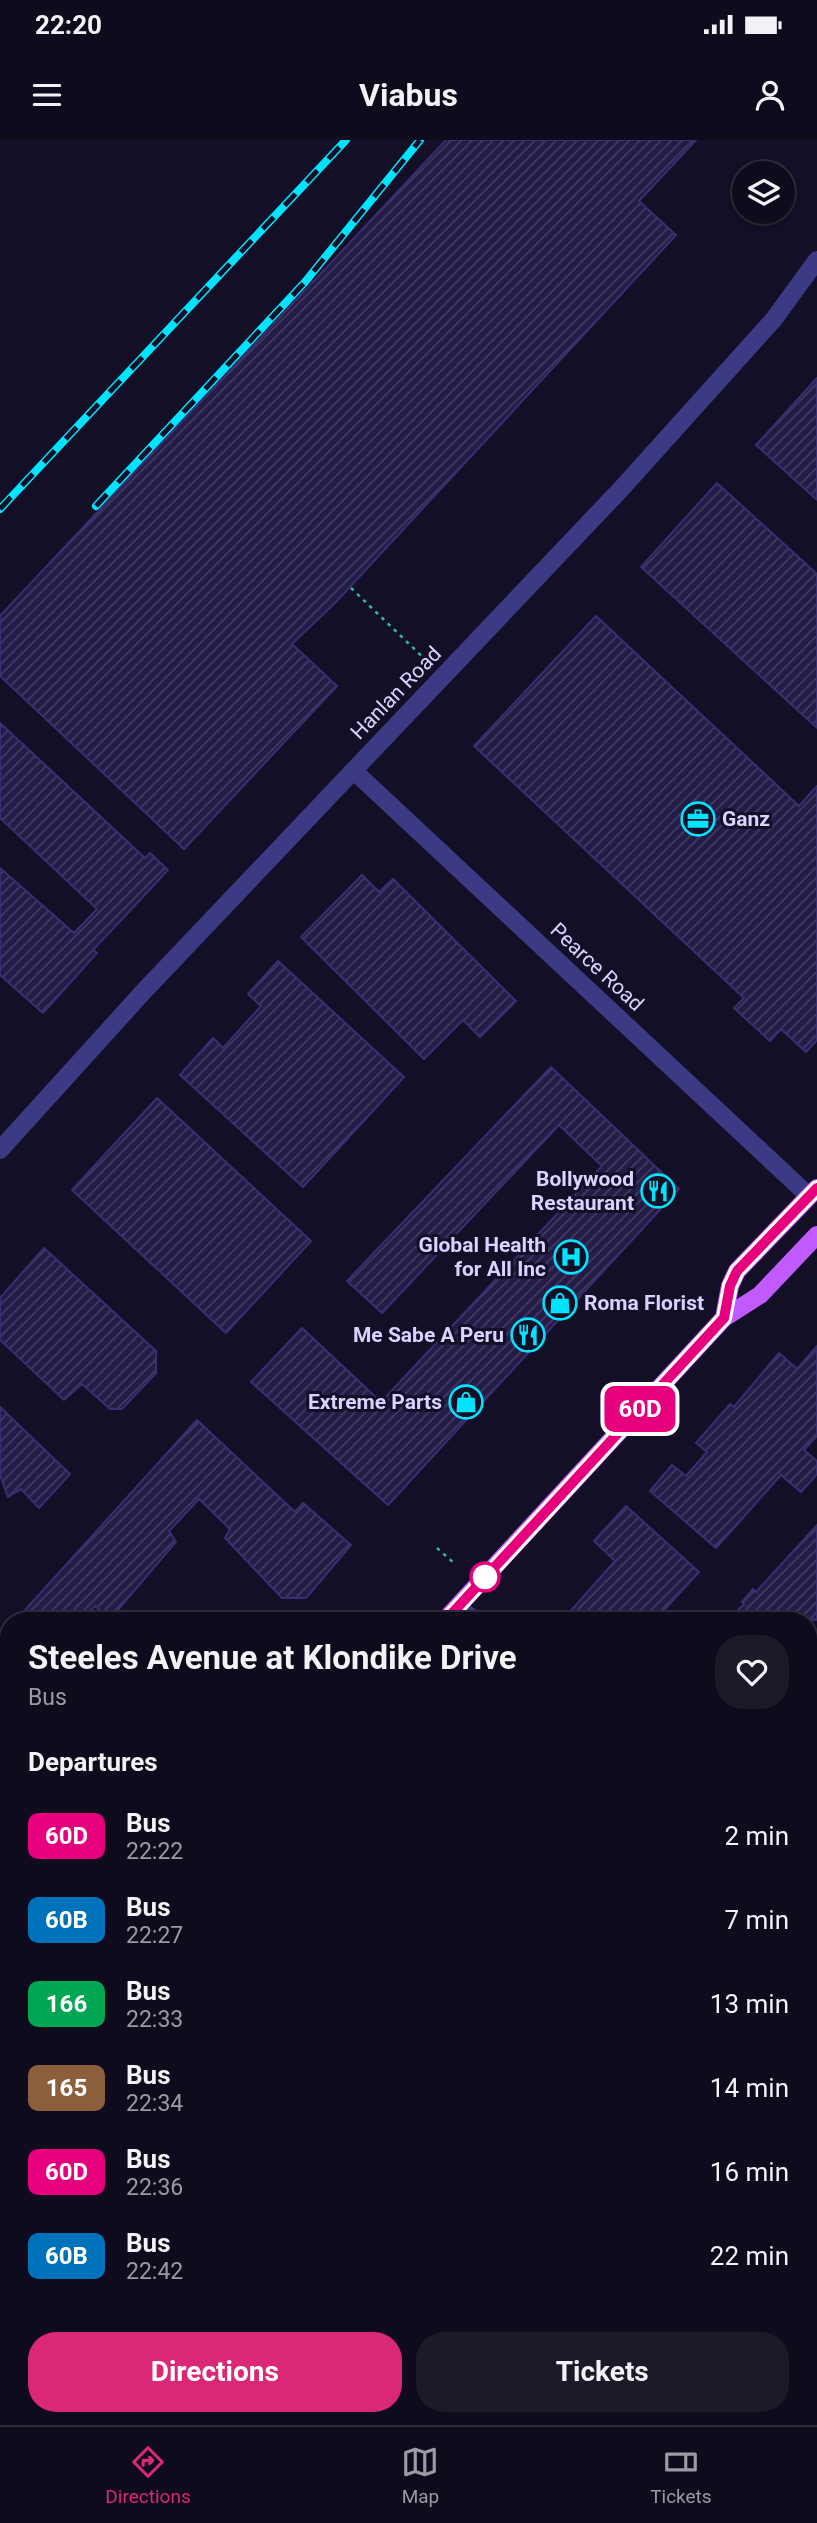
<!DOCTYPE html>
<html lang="en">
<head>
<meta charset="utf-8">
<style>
  body { margin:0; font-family:Roboto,sans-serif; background:#1c1929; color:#f1f3f6; height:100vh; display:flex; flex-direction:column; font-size:26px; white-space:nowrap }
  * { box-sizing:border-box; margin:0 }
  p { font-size:23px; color:#9b9ba3 }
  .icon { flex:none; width:38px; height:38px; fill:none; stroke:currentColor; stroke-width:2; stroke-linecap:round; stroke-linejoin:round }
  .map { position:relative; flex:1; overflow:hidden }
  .drawer { position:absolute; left:0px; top:1472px; width:817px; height:814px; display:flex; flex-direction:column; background:#0e0b1c; border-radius:28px 28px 0 0; box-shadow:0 2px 5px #0004,0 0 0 2px #2e2b3b }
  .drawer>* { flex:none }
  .badge { padding:0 14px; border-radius:10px; font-size:24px; line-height:46px }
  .buttons { position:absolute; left:732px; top:21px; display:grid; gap:14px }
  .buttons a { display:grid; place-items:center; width:63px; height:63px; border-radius:50%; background:#0e0b1c; box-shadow:0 2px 5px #0004,0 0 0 2px #2e2b3b; font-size:35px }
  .map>.badge { position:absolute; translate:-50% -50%; box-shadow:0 0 0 4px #fff }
  h2 { padding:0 28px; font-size:26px; line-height:63px }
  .round { display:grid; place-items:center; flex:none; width:74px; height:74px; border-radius:28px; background:#1c1929 }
  .head { display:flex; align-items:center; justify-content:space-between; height:119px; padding:0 28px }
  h1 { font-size:33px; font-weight:700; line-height:52px }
  .cta { display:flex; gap:14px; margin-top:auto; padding:14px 28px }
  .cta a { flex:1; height:80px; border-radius:28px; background:#db2777; color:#fff; font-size:28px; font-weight:700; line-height:80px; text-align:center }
  .cta a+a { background:#1c1929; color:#f1f3f6 }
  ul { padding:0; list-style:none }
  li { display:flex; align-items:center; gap:21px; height:84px; padding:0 28px }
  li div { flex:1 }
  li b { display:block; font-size:26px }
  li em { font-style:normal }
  li .badge { min-width:77px; font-weight:700; text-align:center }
  .status { display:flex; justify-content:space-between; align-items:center; height:49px; padding:0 35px; background:#0e0b1c; direction:ltr }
  .status svg { height:19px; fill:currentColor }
  header { display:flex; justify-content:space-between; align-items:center; height:91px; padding:0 28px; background:#0e0b1c; font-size:32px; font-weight:700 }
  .dock { display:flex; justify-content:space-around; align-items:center; height:98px; border-top:2px solid #2e2b3b; background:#0e0b1c; font-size:19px; color:#9b9ba3 }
  .dock a { display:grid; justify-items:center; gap:4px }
  .dock .active { color:#db2777 }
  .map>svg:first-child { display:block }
  .building { fill:url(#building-hatch); stroke:#3b2d73; stroke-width:2 }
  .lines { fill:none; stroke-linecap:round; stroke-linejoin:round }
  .path { stroke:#2fb8b0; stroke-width:2.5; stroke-dasharray:3.5 5; stroke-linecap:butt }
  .minor { stroke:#3d3a85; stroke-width:18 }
  .major { stroke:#c25bff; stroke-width:18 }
  .rail-casing { stroke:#00e5ff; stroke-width:8 }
  .rail { stroke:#130f26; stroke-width:5; stroke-dasharray:16; stroke-linecap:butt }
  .line-casing { stroke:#fff; stroke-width:16 }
  .line { stroke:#e6007e; stroke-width:10 }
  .stop-dot { fill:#fff; stroke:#e6007e; stroke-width:3.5 }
  .labels { text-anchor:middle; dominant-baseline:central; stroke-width:6; stroke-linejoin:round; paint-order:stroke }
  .street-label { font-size:21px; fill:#d9d4ff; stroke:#130f26 }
  .poi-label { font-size:21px; font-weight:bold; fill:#d9d4ff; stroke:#130f26; text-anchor:end }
</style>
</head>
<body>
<div class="status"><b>22:20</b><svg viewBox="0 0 49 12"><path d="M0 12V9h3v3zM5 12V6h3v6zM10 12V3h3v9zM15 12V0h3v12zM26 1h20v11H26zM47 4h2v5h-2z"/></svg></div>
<header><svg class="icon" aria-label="menu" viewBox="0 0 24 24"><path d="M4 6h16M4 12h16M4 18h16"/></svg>Viabus<svg class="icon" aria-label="person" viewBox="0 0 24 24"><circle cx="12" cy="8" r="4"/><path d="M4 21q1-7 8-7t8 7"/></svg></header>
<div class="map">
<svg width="817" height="2285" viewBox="0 0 817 2285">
  <defs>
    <pattern id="building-hatch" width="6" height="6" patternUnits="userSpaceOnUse" patternTransform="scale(1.75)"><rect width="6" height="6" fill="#241b47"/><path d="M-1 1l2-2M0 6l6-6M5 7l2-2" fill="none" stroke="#433b63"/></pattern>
  </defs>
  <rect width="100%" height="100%" fill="#130f26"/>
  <path class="building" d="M446,0H696L639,61L676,95L336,462L292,504L337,546L184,709L0,536V476Z
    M817,238V360L756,305Z
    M717,343L817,434V588L641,427Z
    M596,476L799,666L817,646V900L806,912L781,889L770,901L734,868L744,858L474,606Z
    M0,583L145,718L150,713L168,730L93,810L97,813L43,873L0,835V728L74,793L97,769L0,678Z
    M362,735L379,752L393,739L516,861L480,897L463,880L424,919L301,797Z
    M278,821L404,937L303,1047L180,935L213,898L223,908L261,866L248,854Z
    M551,927L679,1049L388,1365L251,1242L302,1188L381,1262L602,1026L559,985L382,1173L347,1141Z
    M157,958L311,1101L226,1193L72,1050Z
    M44,1108L156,1211V1233L122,1269H110L82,1244L64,1260L0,1200V1158Z
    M817,1206V1296L804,1310L817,1321V1334L801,1352L781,1335L716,1408L650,1351L672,1325L686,1336L707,1312L696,1303L730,1264L734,1267L779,1213L797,1229Z
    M0,1267L70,1334L39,1368L21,1349L8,1357L0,1335Z
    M197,1280L295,1372L303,1363L351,1405L306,1458H282L225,1398L230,1389L199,1359L169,1391L176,1402L110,1479L95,1466L81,1480H16Z
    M626,1366L699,1432L655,1480H574L567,1475L615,1421L594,1401Z
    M817,1385V1480H729L744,1464L742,1462L753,1449L756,1452Z"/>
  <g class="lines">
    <path class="path" d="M351,448L432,526
      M437,1408L454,1423"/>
    <path class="minor" d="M354,631L809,1056
      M0,1010L144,851L621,349L774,179L817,120
      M457,1468L476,1480
      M0,1530L9,1539
      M0,1590L9,1598
      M808,1608L817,1598
      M808,1656L817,1647
      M808,1788L817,1796
      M0,1810L9,1815
      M0,1836L9,1844
      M808,2163L817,2154
      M0,2256L9,2264
      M483,2277L492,2285
      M797,2277L806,2285
      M216,2285L224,2277
      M384,2285L392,2277
      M691,2285L699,2277"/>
    <path class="major" d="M724,1178L730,1146L737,1131L817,1048
      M445,1480L724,1178L760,1155L817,1095
      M0,1919L9,1909
      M0,1951L9,1949"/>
    <defs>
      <path id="rail" d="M96,366L305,142L420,0
        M0,369L346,0"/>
    </defs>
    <use href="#rail" class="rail-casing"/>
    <use href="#rail" class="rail"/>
  </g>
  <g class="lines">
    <defs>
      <path id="line" d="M446,1480L724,1178L730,1146L737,1131L817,1048"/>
    </defs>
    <use href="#line" class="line-casing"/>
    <use href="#line" class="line"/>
  </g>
  <defs>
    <symbol id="office-ring" viewBox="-11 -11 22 22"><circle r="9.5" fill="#130f26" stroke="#00e5ff" stroke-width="1.5"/><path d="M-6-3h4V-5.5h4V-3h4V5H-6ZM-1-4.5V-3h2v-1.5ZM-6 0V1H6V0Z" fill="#00e5ff"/></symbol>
    <symbol id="restaurant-ring" viewBox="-11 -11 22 22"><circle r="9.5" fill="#130f26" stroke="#00e5ff" stroke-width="1.5"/><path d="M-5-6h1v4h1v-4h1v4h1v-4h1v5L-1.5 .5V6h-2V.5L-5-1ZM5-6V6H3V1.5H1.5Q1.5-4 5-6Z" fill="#00e5ff"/></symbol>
    <symbol id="hospital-ring" viewBox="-11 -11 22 22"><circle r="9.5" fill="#130f26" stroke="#00e5ff" stroke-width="1.5"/><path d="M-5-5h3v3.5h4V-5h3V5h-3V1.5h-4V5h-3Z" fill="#00e5ff"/></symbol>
    <symbol id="shop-ring" viewBox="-11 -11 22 22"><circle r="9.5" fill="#130f26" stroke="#00e5ff" stroke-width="1.5"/><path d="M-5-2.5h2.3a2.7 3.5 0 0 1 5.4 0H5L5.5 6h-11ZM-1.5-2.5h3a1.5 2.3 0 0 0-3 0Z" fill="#00e5ff"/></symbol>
  </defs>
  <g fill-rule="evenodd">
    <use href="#office-ring" x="679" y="660" width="38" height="38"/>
    <use href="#restaurant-ring" x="639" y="1032" width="38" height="38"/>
    <use href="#hospital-ring" x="552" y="1098" width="38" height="38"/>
    <use href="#shop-ring" x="541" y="1144" width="38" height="38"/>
    <use href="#restaurant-ring" x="509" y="1176" width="38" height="38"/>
    <use href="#shop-ring" x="447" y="1243" width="38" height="38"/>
  </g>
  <circle class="stop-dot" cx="485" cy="1437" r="14"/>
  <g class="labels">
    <g class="street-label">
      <text transform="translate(396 553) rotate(-46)">Hanlan Road</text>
      <text transform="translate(597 827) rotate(43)">Pearce Road</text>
    </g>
    <g class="poi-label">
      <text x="722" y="679" text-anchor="start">Ganz</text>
      <text x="634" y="1039">Bollywood<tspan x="634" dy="24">Restaurant</tspan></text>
      <text x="546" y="1105">Global Health<tspan x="546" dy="24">for All Inc</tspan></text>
      <text x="584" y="1163" text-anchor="start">Roma Florist</text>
      <text x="504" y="1195">Me Sabe A Peru</text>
      <text x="442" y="1262">Extreme Parts</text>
    </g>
  </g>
</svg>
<div class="buttons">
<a><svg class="icon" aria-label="layers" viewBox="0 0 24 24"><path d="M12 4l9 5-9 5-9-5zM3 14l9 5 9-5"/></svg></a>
</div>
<b class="badge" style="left:640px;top:1269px;background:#e6007e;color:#fff">60D</b>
<section class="drawer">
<div class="head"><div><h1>Steeles Avenue at Klondike Drive</h1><p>Bus</p></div><a class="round"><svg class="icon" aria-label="heart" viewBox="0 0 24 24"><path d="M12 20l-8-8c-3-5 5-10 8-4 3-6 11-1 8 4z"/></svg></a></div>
<h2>Departures</h2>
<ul>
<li><span class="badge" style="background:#e6007e;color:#fff">60D</span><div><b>Bus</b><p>22:22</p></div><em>2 min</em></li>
<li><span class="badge" style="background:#0072bc;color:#fff">60B</span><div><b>Bus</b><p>22:27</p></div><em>7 min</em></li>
<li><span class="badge" style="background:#00a651;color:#fff">166</span><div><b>Bus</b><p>22:33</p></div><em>13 min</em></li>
<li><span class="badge" style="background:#8b5e3c;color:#fff">165</span><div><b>Bus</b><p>22:34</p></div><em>14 min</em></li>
<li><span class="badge" style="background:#e6007e;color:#fff">60D</span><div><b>Bus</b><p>22:36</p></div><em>16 min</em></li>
<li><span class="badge" style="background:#0072bc;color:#fff">60B</span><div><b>Bus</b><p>22:42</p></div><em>22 min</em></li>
</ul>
<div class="cta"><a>Directions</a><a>Tickets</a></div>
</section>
</div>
<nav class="dock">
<a class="active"><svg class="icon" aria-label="directions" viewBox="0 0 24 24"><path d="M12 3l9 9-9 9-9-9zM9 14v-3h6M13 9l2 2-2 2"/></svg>Directions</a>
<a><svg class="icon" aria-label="map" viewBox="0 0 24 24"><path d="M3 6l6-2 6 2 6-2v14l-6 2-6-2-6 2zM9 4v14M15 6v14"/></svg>Map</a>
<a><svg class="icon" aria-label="tickets" viewBox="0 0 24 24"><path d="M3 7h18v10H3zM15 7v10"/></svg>Tickets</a>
</nav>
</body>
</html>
